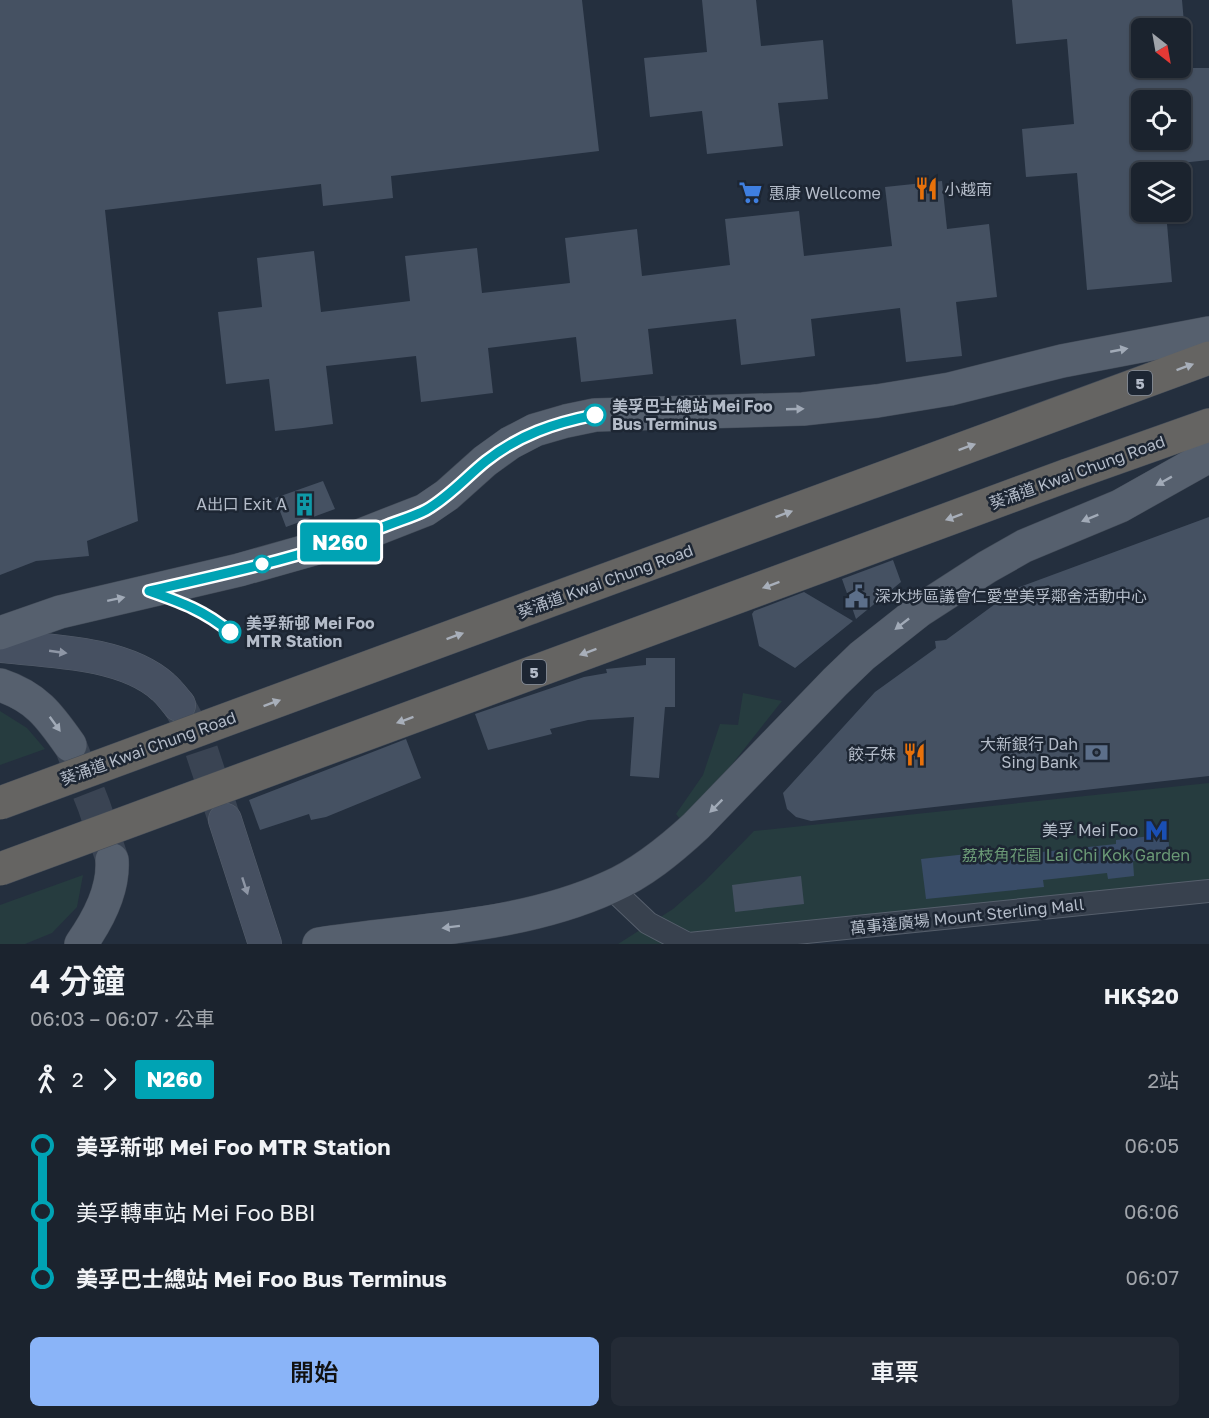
<!DOCTYPE html>
<html lang="zh-TW">
<head>
<meta charset="utf-8">
<style>
  body { margin:0; font-family:"Golos Text","Noto Sans TC",sans-serif; background:#242b36; color:#f1f3f6; height:100vh; display:flex; flex-direction:column; font-size:22px; white-space:nowrap }
  * { box-sizing:border-box; margin:0 }
  p { font-size:20px; color:#a0a4aa }
  .icon { flex:none; width:33px; height:33px; fill:none; stroke:currentColor; stroke-width:2; stroke-linecap:round; stroke-linejoin:round }
  .map { position:relative; height:944px; overflow:hidden }
  .panel { display:flex; flex-direction:column; background:#1b232e; flex:1 }
  .panel>* { flex:none }
  .badge { padding:0 12px; border-radius:4px; font-size:21px; line-height:39px }
  .needle { width:39px; rotate:149deg }
  .fabs { position:absolute; left:1131px; top:18px; display:grid; gap:12px }
  .fabs a { display:grid; place-items:center; width:60px; height:60px; border-radius:9px; background:#1b232e; box-shadow:0 2px 4px #0004,0 0 0 2px #39404a; font-size:30px }
  .map>.badge { position:absolute; translate:-50% -50%; box-shadow:0 0 0 3px #fff }
  .legs { display:flex; align-items:center; gap:9px; height:66px; padding:0 30px; font-size:20px }
  .legs p { margin-inline-start:auto }
  .head { display:flex; align-items:center; justify-content:space-between; height:102px; padding:0 30px }
  h1 { font-size:33px; font-weight:600; line-height:45px }
  .cta { display:flex; gap:12px; margin-top:auto; padding:12px 30px }
  .cta a { flex:1; height:69px; border-radius:9px; background:#8ab4f8; color:#111; font-size:24px; font-weight:600; line-height:69px; text-align:center }
  .cta a+a { background:#242b36; color:#f1f3f6 }
  ul { padding:0 30px; list-style:none }
  li { display:flex; align-items:center; gap:21px; height:66px; font-size:22px }
  li i { display:grid; place-items:center; width:9px; height:100%; margin:0 8px; background:currentColor }
  li i::after { content:''; width:15px; height:15px; margin:-8px; border:4px solid; border-radius:50%; background:#1b232e }
  li p { margin-inline-start:auto }
  li:first-child i { background:linear-gradient(#0000 50%,currentColor 0) }
  li:last-child i { background:linear-gradient(currentColor 50%,#0000 0) }
  .map>svg:first-child { display:block }
  .green { fill:#263c3f }
  .water { fill:#394c67 }
  .building { fill:#455162; fill-rule:evenodd }
  .lines { fill:none; stroke-linecap:round; stroke-linejoin:round }
  .secondary-tunnel { stroke:#3a4453; stroke-width:33; stroke-dasharray:33 16; stroke-linecap:butt }
  .primary-tunnel { stroke:#3a4453; stroke-width:33; stroke-dasharray:33 16; stroke-linecap:butt }
  .pedestrian-casing { stroke:#565f6c; stroke-width:24 }
  .secondary-casing { stroke:#565f6c; stroke-width:34 }
  .primary-casing { stroke:#414a57; stroke-width:34 }
  .trunk-casing { stroke:#434c59; stroke-width:34 }
  .pedestrian { stroke:#38414e; stroke-width:22 }
  .secondary { stroke:#465061; stroke-width:33 }
  .primary { stroke:#56606e; stroke-width:33 }
  .trunk { stroke:#656462; stroke-width:33 }
  .trunk-bridge-casing { stroke:#434c59; stroke-width:34; stroke-linecap:butt }
  .trunk-bridge { stroke:#656462; stroke-width:33 }
  .oneway { fill:#a1aab7 }
  .oneway2 { fill:#a8afba }
  .oneway3 { fill:#8e96a5 }
  .line-1-casing { stroke:#fff; stroke-width:14 }
  .line-1 { stroke:#00a3b4; stroke-width:9 }
  .stop-1-dot { fill:#fff; stroke:#00a3b4; stroke-width:3 }
  .labels { text-anchor:middle; dominant-baseline:central; stroke-width:5; stroke-linejoin:round; paint-order:stroke }
  .shield { fill:#1d2633; stroke:#878f9c; stroke-width:1.5 }
  .shield-label { font-size:15px; font-weight:bold; fill:#b4bcc9 }
  .poi-label { font-size:16px; fill:#b4bcc9; stroke:#1d2633; text-anchor:end }
  .stop-label { font-size:16px; font-weight:bold; fill:#b4bcc9; stroke:#1d2633; text-anchor:start }
  .street-label { font-size:16px; fill:#b4bcc9; stroke:#1d2633 }
  .park-label { font-size:16px; fill:#6b9a76; stroke:#1d2633 }
</style>
</head>
<body>
<div class="map">
<svg width="1209" height="944" viewBox="0 0 1209 944">
  <rect width="100%" height="100%" fill="#242f3e"/>
  <path class="green" d="M743,693L782,701L715,786L681,820L676,814L703,775L720,724L738,725Z
    M0,711L27,728L45,749L0,765Z
    M1209,783V899L743,944H618L673,909L705,881L754,831Z
    M83,875L77,907L52,933L25,944H0V905Z"/>
  <path class="water" d="M1168,834L1170,857L1133,861L1134,876L1108,879L1107,873L1043,880L1044,887L926,899L921,859L1032,847L1033,853L1116,844V840Z"/>
  <path class="building" d="M0,0H582L599,151L391,176L393,198L323,206L321,184L105,210L138,521L87,541L89,556L36,561L0,575Z
    M702,0H756L761,46L823,40L828,99L778,103L783,146L707,154L702,111L650,117L644,58L707,52Z
    M1012,0H1182L1188,68H1209V160L1162,165L1163,172H1142V212H1166L1172,282L1087,290L1077,173L1026,177L1022,129L1074,124L1067,39L1016,44ZM1142,28H1180V68H1142ZM1142,100H1180V140H1142Z
    M942,181L947,229L989,224L997,297L956,302L962,356L906,362L900,308L811,319L815,356L741,365L736,319L648,329L653,374L581,382L576,337L488,348L493,393L421,402L416,356L326,366L333,424L303,428L275,431L269,379L226,384L218,312L262,307L257,258L314,251L321,312L410,301L405,256L477,248L482,293L570,283L565,238L637,229L642,276L730,265L725,219L799,211L804,256L892,246L885,187Z
    M323,481L335,509L286,527L275,498Z
    M1209,517V776L811,821L796,817L787,809L783,793L875,692L936,648L935,641L946,640L1017,588Z
    M893,560L901,582L856,619L842,579Z
    M804,592L853,621L795,668L759,646L752,614L754,611Z
    M646,658H675V707H665L659,778L630,776L634,717L588,720L550,729L552,734L488,750L475,714L584,677L607,673L606,669L646,665Z
    M406,739L421,778L326,817L311,820L309,814L260,830L249,800Z
    M801,876L804,904L735,912L732,885Z"/>
  <g class="lines">
    <path class="secondary-tunnel" d="M180,707L198,740L224,818"/>
    <path class="primary-tunnel" d="M71,747L94,806L112,859"/>
    <defs>
      <path id="pedestrian" d="M610,887L648,923L688,944
        M689,944L1209,891"/>
      <path id="secondary" d="M0,646C50,651 124,652 163,687C169,692 174,699 179,705
        M225,820L265,944"/>
      <path id="primary" d="M0,633L60,612L239,570L356,537L425,510L447,495L485,461L510,443L535,430L566,421L595,415L803,409L877,401L950,389L1062,361L1209,333
        M0,685C36,697 49,715 70,745
        M81,944C98,920 114,890 112,860
        M319,944C417,929 520,928 610,887C642,873 670,850 696,826L835,682L862,656L919,611L987,567L1024,546L1120,506L1209,456"/>
      <path id="trunk" d="M1068,475L1209,425
        M532,607L1209,358"/>
    </defs>
    <use href="#pedestrian" class="pedestrian-casing"/>
    <use href="#secondary" class="secondary-casing"/>
    <use href="#primary" class="primary-casing"/>
    <use href="#trunk" class="trunk-casing"/>
    <use href="#pedestrian" class="pedestrian"/>
    <use href="#secondary" class="secondary"/>
    <use href="#primary" class="primary"/>
    <use href="#trunk" class="trunk"/>
    <defs>
      <path id="trunk-bridge" d="M0,803L532,607
        M0,869L1068,475"/>
    </defs>
    <use href="#trunk-bridge" class="trunk-bridge-casing"/>
    <use href="#trunk-bridge" class="trunk-bridge"/>
  </g>
  <defs><path id="oneway-solid" d="M-6-.8H1V-3.2L6.5 0L1 3.2V.8H-6Z" transform="scale(1.5)"/></defs>
  <g class="oneway">
    <use href="#oneway-solid" transform="translate(1119 350) rotate(-11)"/>
    <use href="#oneway-solid" transform="translate(795 409) rotate(-2)"/>
    <use href="#oneway-solid" transform="translate(1164 481) rotate(151)"/>
    <use href="#oneway-solid" transform="translate(1090 518) rotate(158)"/>
    <use href="#oneway-solid" transform="translate(116 599) rotate(-12)"/>
    <use href="#oneway-solid" transform="translate(902 624) rotate(142)"/>
    <use href="#oneway-solid" transform="translate(55 724) rotate(54)"/>
    <use href="#oneway-solid" transform="translate(716 806) rotate(135)"/>
    <use href="#oneway-solid" transform="translate(451 927) rotate(173)"/>
  </g>
  <g class="oneway2">
    <use href="#oneway-solid" transform="translate(1185 367) rotate(-20)"/>
    <use href="#oneway-solid" transform="translate(967 447) rotate(-20)"/>
    <use href="#oneway-solid" transform="translate(784 514) rotate(-20)"/>
    <use href="#oneway-solid" transform="translate(954 517) rotate(160)"/>
    <use href="#oneway-solid" transform="translate(771 585) rotate(160)"/>
    <use href="#oneway-solid" transform="translate(455 636) rotate(-20)"/>
    <use href="#oneway-solid" transform="translate(588 652) rotate(160)"/>
    <use href="#oneway-solid" transform="translate(272 703) rotate(-20)"/>
    <use href="#oneway-solid" transform="translate(405 720) rotate(160)"/>
  </g>
  <g class="oneway3">
    <use href="#oneway-solid" transform="translate(58 652) rotate(8)"/>
    <use href="#oneway-solid" transform="translate(245 886) rotate(72)"/>
  </g>
  <g class="lines">
    <defs>
      <path id="line-1" d="M230,632C204,610 180,602 149,591C228,573 308,556 383,527C397,521 413,517 426,510C449,497 466,477 486,461C519,435 554,423 595,415"/>
    </defs>
    <use href="#line-1" class="line-1-casing"/>
    <use href="#line-1" class="line-1"/>
  </g>
  <defs>
    <symbol id="restaurant-bare" viewBox="-9 -9 18 18"><path d="M-5-6h1v4h1v-4h1v4h1v-4h1v5L-1.5 .5V6h-2V.5L-5-1ZM5-6V6H3V1.5H1.5Q1.5-4 5-6Z" fill="#e8710a" stroke="#1d2633" stroke-width="2.5" paint-order="stroke"/></symbol>
    <symbol id="supermarket-bare" viewBox="-9 -9 18 18"><path d="M-6-5.5h2.5l.6 2H6L4.5 2H-2.5L-4.4-4H-6ZM-1.5 3.2a1.3 1.3 0 1 0 .1 0ZM3 3.2a1.3 1.3 0 1 0 .1 0Z" fill="#3f7fe0" stroke="#1d2633" stroke-width="2.5" paint-order="stroke"/></symbol>
    <symbol id="building-bare" viewBox="-9 -9 18 18"><path d="M-4-6H4V6H1V3H-1V6H-4ZM-2.5-4.3h1.7v1.8h-1.7ZM.8-4.3h1.7v1.8H.8ZM-2.5-1h1.7V.8h-1.7ZM.8-1h1.7V.8H.8Z" fill="#0f9aa8" stroke="#1d2633" stroke-width="2.5" paint-order="stroke"/></symbol>
    <symbol id="civic-bare" viewBox="-9 -9 18 18"><path d="M-.6-6.5H3V-4.5H.6V-3L4-1V1h2V6H-6V1h2V-1L-.6-3ZM-1.2 2.5V6h2.4V2.5Z" fill="#5c6f8a" stroke="#1d2633" stroke-width="2.5" paint-order="stroke"/></symbol>
    <symbol id="bank-bare" viewBox="-9 -9 18 18"><path d="M-6-4H6V4H-6ZM0-2.3a2.3 2.3 0 1 0 0 4.6a2.3 2.3 0 1 0 0-4.6Z" fill="#5c6f8a" stroke="#1d2633" stroke-width="2.5" paint-order="stroke"/></symbol>
    <symbol id="metro-bare" viewBox="-9 -9 18 18"><path d="M-5.5 5V-5H-3L0 0L3-5H5.5V5H3V-.5L0 4L-3-.5V5Z" fill="#1a4fb4" stroke="#1d2633" stroke-width="2.5" paint-order="stroke"/></symbol>
  </defs>
  <g fill-rule="evenodd">
    <use href="#restaurant-bare" x="910" y="172" width="33" height="33"/>
    <use href="#supermarket-bare" x="734" y="176" width="33" height="33"/>
    <use href="#building-bare" x="288" y="488" width="33" height="33"/>
    <use href="#civic-bare" x="840" y="580" width="33" height="33"/>
    <use href="#bank-bare" x="1080" y="736" width="33" height="33"/>
    <use href="#restaurant-bare" x="898" y="738" width="33" height="33"/>
    <use href="#metro-bare" x="1140" y="814" width="33" height="33"/>
  </g>
  <g class="stop-1-dot">
    <circle cx="595" cy="415" r="10"/>
    <circle cx="262" cy="564" r="8"/>
    <circle cx="230" cy="632" r="10"/>
  </g>
  <g class="labels">
    <g class="shield">
      <rect x="1128" y="371" width="24" height="24" rx="4.5"/>
      <rect x="522" y="660" width="24" height="24" rx="4.5"/>
    </g>
    <g class="shield-label">
      <text x="1140" y="383">5</text>
      <text x="534" y="672">5</text>
    </g>
    <g class="poi-label">
      <text x="944" y="189" text-anchor="start">小越南</text>
      <text x="769" y="193" text-anchor="start">惠康 Wellcome</text>
      <text x="287" y="504">A出口 Exit A</text>
      <text x="875" y="596" text-anchor="start">深水埗區議會仁愛堂美孚鄰舍活動中心</text>
      <text x="1078" y="744">大新銀行 Dah<tspan x="1078" dy="18">Sing Bank</tspan></text>
      <text x="896" y="754">餃子妹</text>
      <text x="1138" y="830">美孚 Mei Foo</text>
    </g>
    <g class="stop-label">
      <text x="612" y="406">美孚巴士總站 Mei Foo<tspan x="612" dy="18">Bus Terminus</tspan></text>
      <text x="246" y="623">美孚新邨 Mei Foo<tspan x="246" dy="18">MTR Station</tspan></text>
    </g>
    <g class="street-label">
      <text transform="translate(1077 472) rotate(-20)">葵涌道 Kwai Chung Road</text>
      <text transform="translate(605 581) rotate(-20)">葵涌道 Kwai Chung Road</text>
      <text transform="translate(148 748) rotate(-20)">葵涌道 Kwai Chung Road</text>
      <text transform="translate(967 916) rotate(-6)">萬事達廣場 Mount Sterling Mall</text>
    </g>
    <g class="park-label">
      <text x="1076" y="855">荔枝角花園 Lai Chi Kok Garden</text>
    </g>
  </g>
</svg>
<div class="fabs">
<a><svg class="needle" viewBox="-14 -14 28 28"><path d="M0-13l5 13h-10z" fill="#e53935"/><path d="M0 13l5-13h-10z" fill="#a0a4aa"/></svg></a>
<a><svg class="icon" aria-label="locate" viewBox="0 0 24 24"><circle cx="12" cy="12" r="6"/><path d="M12 2v4M12 18v4M2 12h4M18 12h4"/></svg></a>
<a><svg class="icon" aria-label="layers" viewBox="0 0 24 24"><path d="M12 4l9 5-9 5-9-5zM3 14l9 5 9-5"/></svg></a>
</div>
<b class="badge" style="left:340px;top:542px;background:#00a3b4;color:#fff">N260</b>
</div>
<section class="panel">
<div class="head"><div><h1>4 分鐘</h1><p>06:03 – 06:07 · 公車</p></div><b>HK$20</b></div>
<div class="legs"><svg class="icon" aria-label="walk" viewBox="0 0 24 24"><circle cx="13" cy="4" r="2"/><path d="M13 8l-2 6 4 7M11 14l-3 7M7 12l3-4h3l4 4"/></svg>2<svg class="icon" aria-label="forward" viewBox="0 0 24 24"><path d="M9 5l7 7-7 7"/></svg><b class="badge" style="background:#00a3b4;color:#fff">N260</b><p>2站</p></div>
<ul>
<li><i style="color:#00a3b4"></i><b>美孚新邨 Mei Foo MTR Station</b><p>06:05</p></li>
<li><i style="color:#00a3b4"></i><span>美孚轉車站 Mei Foo BBI</span><p>06:06</p></li>
<li><i style="color:#00a3b4"></i><b>美孚巴士總站 Mei Foo Bus Terminus</b><p>06:07</p></li>
</ul>
<div class="cta"><a>開始</a><a>車票</a></div>
</section>
</body>
</html>
